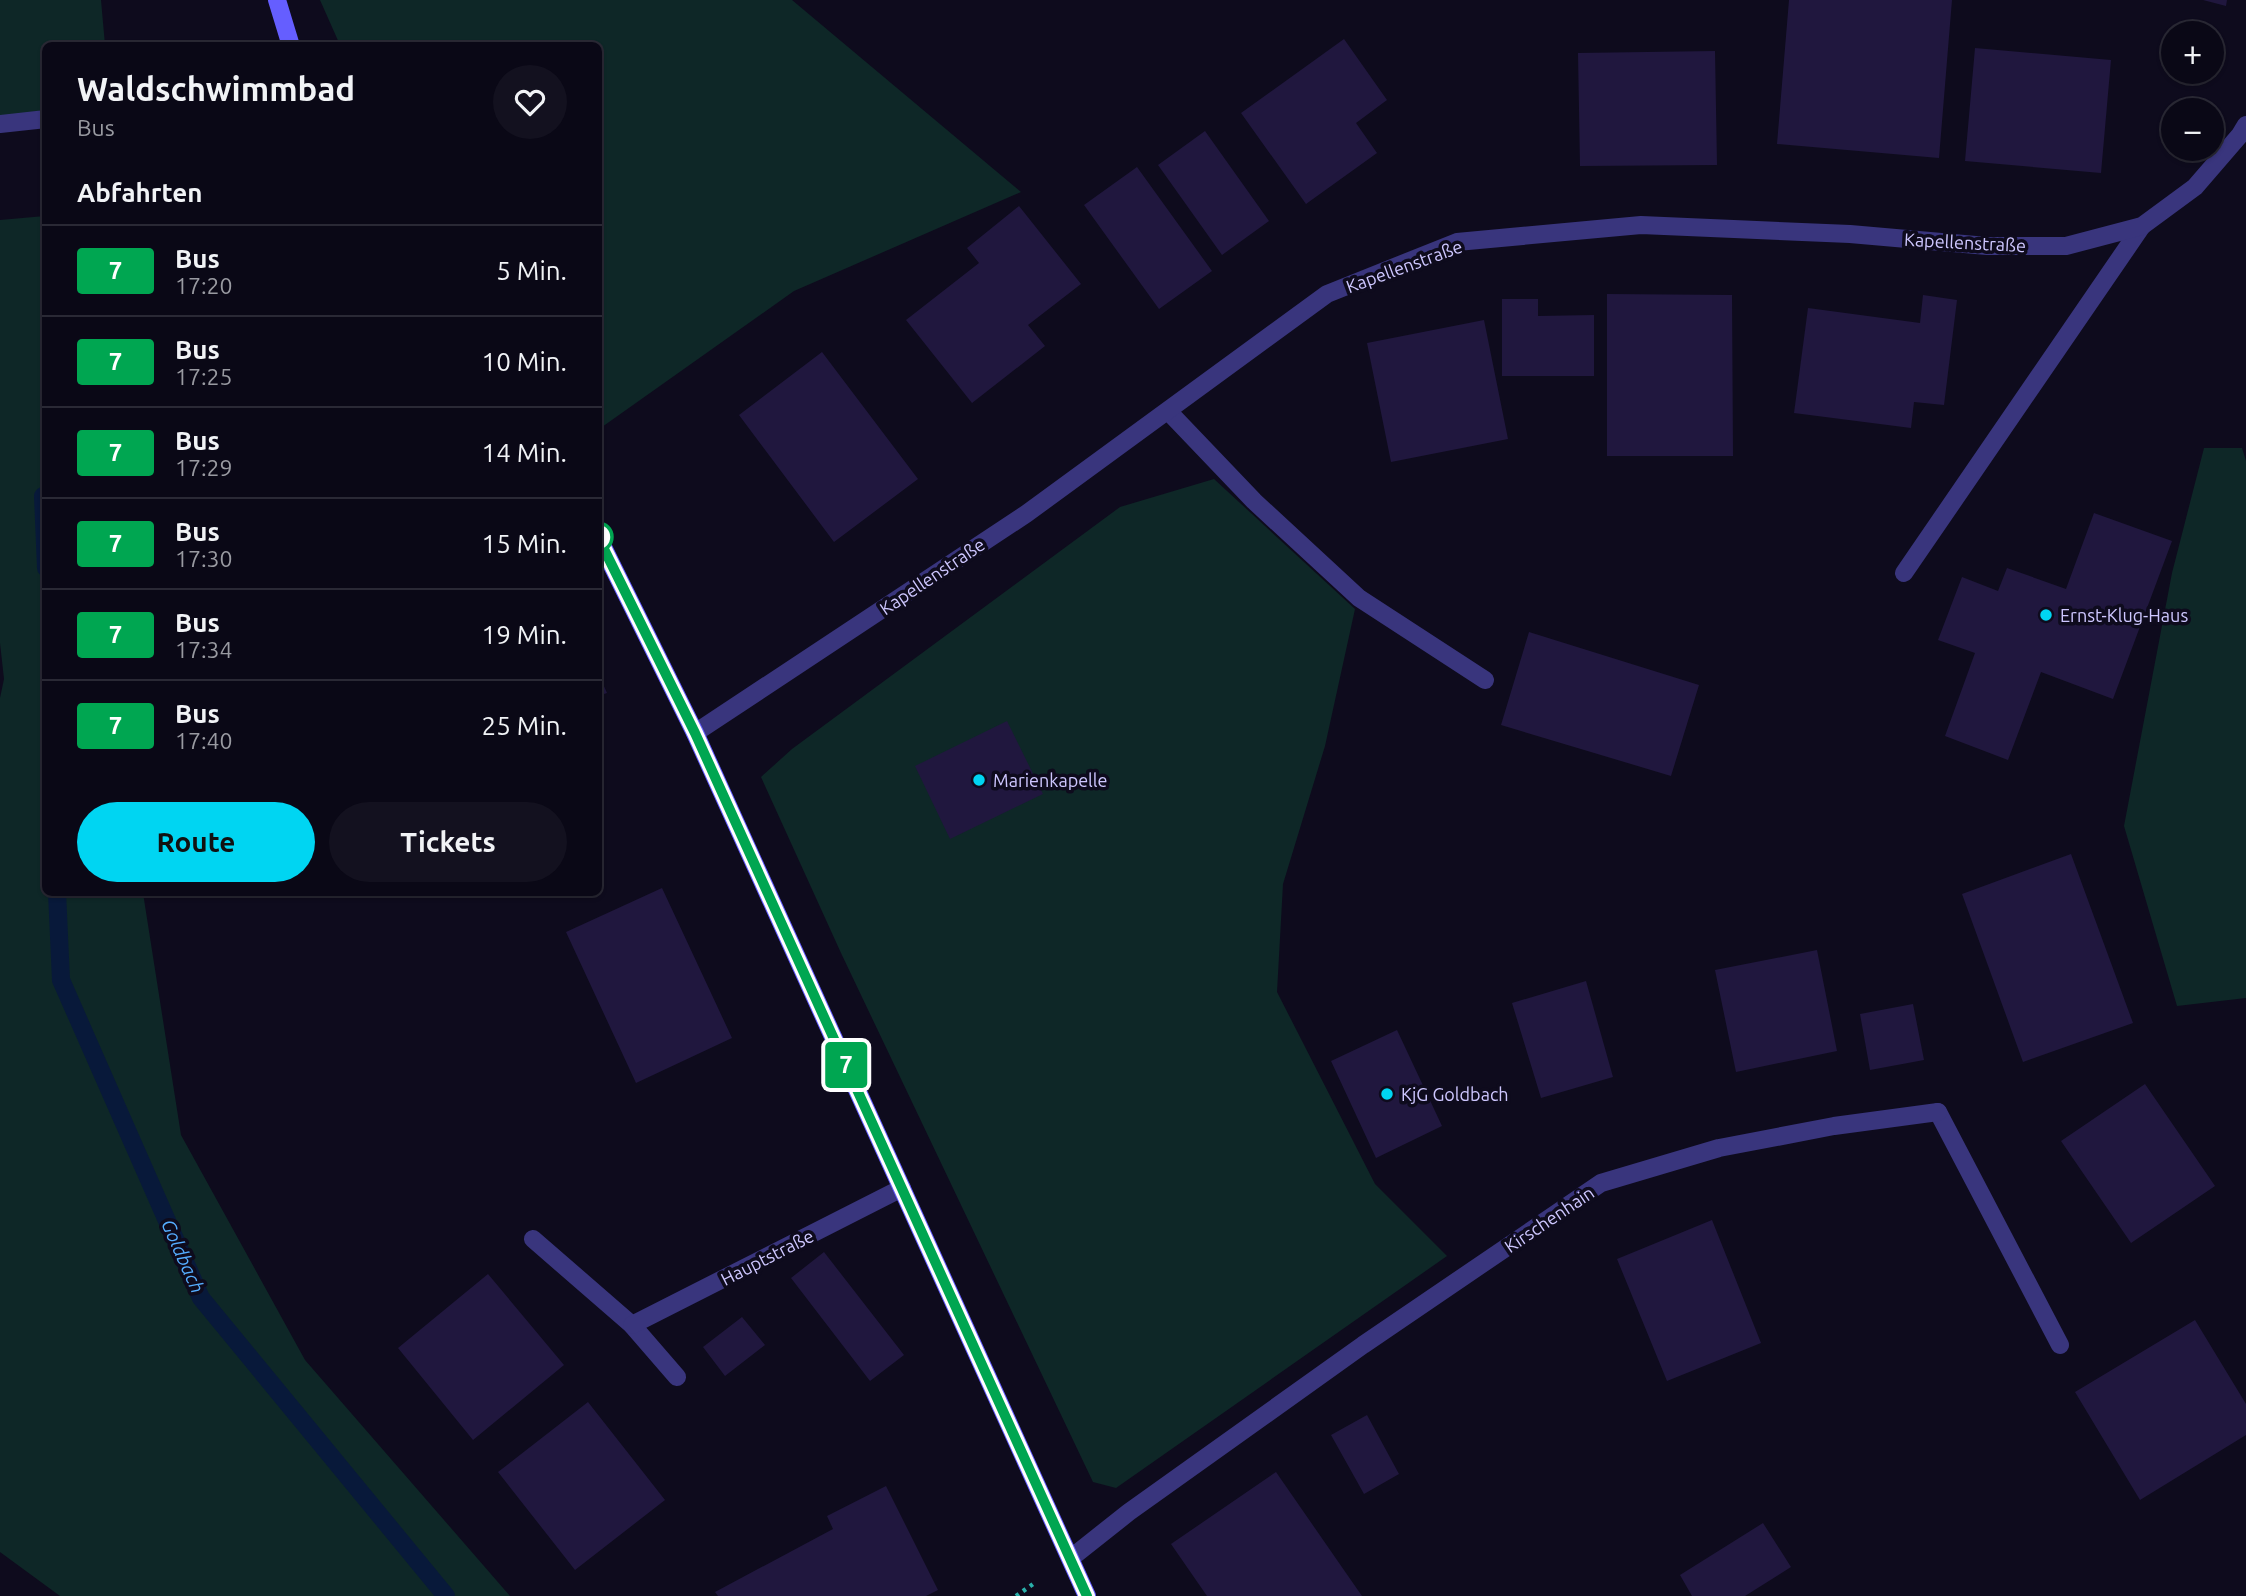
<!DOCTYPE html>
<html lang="de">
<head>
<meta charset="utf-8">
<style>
  body { margin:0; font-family:Ubuntu,sans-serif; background:#13111f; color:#f1f3f6; height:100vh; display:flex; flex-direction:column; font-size:26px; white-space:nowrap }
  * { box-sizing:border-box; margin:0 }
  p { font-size:23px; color:#999aa1 }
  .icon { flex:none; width:38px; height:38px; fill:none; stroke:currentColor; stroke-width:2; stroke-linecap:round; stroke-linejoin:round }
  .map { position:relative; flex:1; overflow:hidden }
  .drawer { position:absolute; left:42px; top:42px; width:560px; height:854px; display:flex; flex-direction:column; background:#0a0816; border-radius:10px; box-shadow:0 2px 5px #0004,0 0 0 2px #2a2935 }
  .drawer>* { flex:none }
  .badge { padding:0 14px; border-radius:5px; font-size:24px; line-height:46px }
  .fabs { position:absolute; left:2161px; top:21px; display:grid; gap:14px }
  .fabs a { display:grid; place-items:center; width:63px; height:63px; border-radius:50%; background:#0a0816; box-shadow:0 2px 5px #0004,0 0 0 2px #2a2935; font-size:35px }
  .map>.badge { position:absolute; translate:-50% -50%; box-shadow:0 0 0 4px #fff }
  h2 { padding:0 35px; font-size:26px; line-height:63px }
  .round { display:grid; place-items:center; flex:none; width:74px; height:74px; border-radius:37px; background:#13111f }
  .head { display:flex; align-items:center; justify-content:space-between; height:119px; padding:0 35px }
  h1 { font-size:33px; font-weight:700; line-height:52px }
  .button { display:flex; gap:14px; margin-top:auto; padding:14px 35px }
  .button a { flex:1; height:80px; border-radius:42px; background:#00d5f2; color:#111; font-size:28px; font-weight:700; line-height:80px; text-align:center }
  .button a+a { background:#13111f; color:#f1f3f6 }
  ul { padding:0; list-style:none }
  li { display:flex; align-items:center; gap:21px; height:91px; padding:0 35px; border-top:2px solid #2a2935 }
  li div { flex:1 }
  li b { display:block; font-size:26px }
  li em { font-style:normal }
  li .badge { min-width:77px; font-weight:700; text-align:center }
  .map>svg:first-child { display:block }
  .green { fill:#0e2727 }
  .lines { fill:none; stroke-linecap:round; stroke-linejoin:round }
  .stream { stroke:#08193a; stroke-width:18 }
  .building { fill:#20173e }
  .path { stroke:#2ab0aa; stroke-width:4.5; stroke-dasharray:3.5 5; stroke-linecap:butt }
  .lane { stroke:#39357d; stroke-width:18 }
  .street { stroke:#39357d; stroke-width:18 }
  .secondary { stroke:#655eff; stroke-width:18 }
  .line-casing { stroke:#fff; stroke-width:16 }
  .line { stroke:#00a651; stroke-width:10 }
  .stop-dot { fill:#fff; stroke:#00a651; stroke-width:3.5 }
  .poi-dot { fill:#00d5f2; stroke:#0e0b1d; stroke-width:2.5 }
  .labels { text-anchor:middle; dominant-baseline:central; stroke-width:7; stroke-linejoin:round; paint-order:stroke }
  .street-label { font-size:18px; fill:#cec7ff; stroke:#0e0b1d }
  .poi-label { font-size:18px; fill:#cec7ff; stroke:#0e0b1d; text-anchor:start }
  .water-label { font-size:19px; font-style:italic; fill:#55adff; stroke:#0e0b1d }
</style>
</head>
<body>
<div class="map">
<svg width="2246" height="1596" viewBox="0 0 2246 1596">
  <rect width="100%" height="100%" fill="#0e0b1d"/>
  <path class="green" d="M0,0H101L105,45L46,46L45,110L0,117Z
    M320,0H792L1021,192L794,291L602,427L598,422V46L340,45Z
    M45,216L46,892L143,893L181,1135L305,1360L510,1596H60L0,1552V698L4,679L0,643V220Z
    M2204,448H2242L2246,461V998L2177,1006L2124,826L2172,573Z
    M1214,479L1355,609L1325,746L1283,884L1277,992L1375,1184L1447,1256L1116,1488L1093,1482L841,953L761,777L792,749L1120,507Z"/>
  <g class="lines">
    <path class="stream" d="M43,496L46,568
      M57,892L61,980L201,1298L446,1596"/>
  </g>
  <path class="building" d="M1789,0H1952L1939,158L1777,144Z
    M2203,0H2227L2226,6Z
    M1344,39L1387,100L1356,123L1377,153L1306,204L1241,113Z
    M1975,48L2111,60L2101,173L1965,161Z
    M1715,51L1717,165L1580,166L1578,53Z
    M1205,131L1269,221L1222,255L1158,165Z
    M1137,167L1212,271L1159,309L1084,205Z
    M1019,206L1081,284L1028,325L1045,346L972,403L906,320L979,263L967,248Z
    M1607,294L1732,295L1733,456H1607Z
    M1923,295L1957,300L1944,405L1914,402L1911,428L1794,413L1808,308L1920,323Z
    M1502,299H1538V316L1594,315V376H1502Z
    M1484,320L1508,439L1391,462L1367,343Z
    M822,352L918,479L834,542L739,415Z
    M2094,513L2172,541L2113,699L2041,672L2008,760L1945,736L1975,653L1938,640L1962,577L1998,591L2007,568L2066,589Z
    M1529,632L1699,685L1671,776L1501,725Z
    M598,673L607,693L598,696Z
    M1007,721L1043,794L950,839L915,766Z
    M2071,854L2133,1023L2023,1062L1962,894Z
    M662,888L732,1038L636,1083L566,932Z
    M1817,950L1837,1051L1736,1072L1715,970Z
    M1586,981L1613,1077L1541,1098L1512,1003Z
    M1913,1004L1924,1060L1870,1070L1860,1014Z
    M1397,1030L1442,1126L1376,1158L1331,1061Z
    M2145,1084L2215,1186L2131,1243L2061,1141Z
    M1712,1220L1761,1343L1667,1381L1617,1259Z
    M824,1252L904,1355L870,1381L791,1278Z
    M488,1274L564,1365L473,1440L398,1348Z
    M742,1317L765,1345L725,1376L703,1347Z
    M2195,1320L2246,1404V1435L2140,1500L2075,1392Z
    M588,1402L665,1500L575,1570L498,1472Z
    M1367,1415L1399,1474L1364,1494L1331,1435Z
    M1276,1472L1346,1573L1362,1596H1207L1171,1544Z
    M886,1486L938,1590L926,1596H718L715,1592L833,1529L827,1516Z
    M1763,1523L1791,1567L1745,1596H1692L1680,1575Z"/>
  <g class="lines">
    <path class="path" d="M1016,1596L1036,1582"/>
    <path class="lane" d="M1168,411L1254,501L1359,598L1485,680
      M1904,573L2142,226
      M1938,1112L2060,1345
      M533,1239L632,1325L677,1377"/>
    <path class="street" d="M0,124L46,119
      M695,733L1026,514L1327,294L1457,242L1641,225L1850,234L1987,246H2066L2142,226L2195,187L2240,135L2246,125
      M632,1325L902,1188
      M1071,1558L1129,1512L1363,1345L1601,1183L1719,1148L1834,1126L1938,1112"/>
    <path class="secondary" d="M277,0L291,46
      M598,537L695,733L1087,1596"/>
  </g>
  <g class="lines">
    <defs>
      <path id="line" d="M598,537L695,733L1087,1596"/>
    </defs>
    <use href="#line" class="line-casing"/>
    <use href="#line" class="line"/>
  </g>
  <circle class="stop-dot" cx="598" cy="537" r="14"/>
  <g class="poi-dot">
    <circle cx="2046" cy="615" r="7"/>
    <circle cx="979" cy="780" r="7"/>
    <circle cx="1387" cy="1094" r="7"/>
  </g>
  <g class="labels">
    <g class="street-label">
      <text transform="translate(1965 242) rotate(3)">Kapellenstraße</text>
      <text transform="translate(1404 266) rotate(-20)">Kapellenstraße</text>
      <text transform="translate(932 576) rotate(-34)">Kapellenstraße</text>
      <text transform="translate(1549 1219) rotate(-34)">Kirschenhain</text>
      <text transform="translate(767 1257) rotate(-27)">Hauptstraße</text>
    </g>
    <g class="poi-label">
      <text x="2060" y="615">Ernst-Klug-Haus</text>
      <text x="993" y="780">Marienkapelle</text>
      <text x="1401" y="1094">KjG Goldbach</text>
    </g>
    <g class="water-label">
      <text transform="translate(183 1256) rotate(66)">Goldbach</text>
    </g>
  </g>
</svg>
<div class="fabs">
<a>+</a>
<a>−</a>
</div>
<b class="badge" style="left:846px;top:1065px;background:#00a651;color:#fff">7</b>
<section class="drawer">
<div class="head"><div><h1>Waldschwimmbad</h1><p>Bus</p></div><a class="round"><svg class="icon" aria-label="heart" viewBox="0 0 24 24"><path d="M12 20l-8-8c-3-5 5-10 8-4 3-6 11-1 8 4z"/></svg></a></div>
<h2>Abfahrten</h2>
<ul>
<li><span class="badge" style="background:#00a651;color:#fff">7</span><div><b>Bus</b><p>17:20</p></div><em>5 Min.</em></li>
<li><span class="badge" style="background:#00a651;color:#fff">7</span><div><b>Bus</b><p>17:25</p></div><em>10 Min.</em></li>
<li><span class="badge" style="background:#00a651;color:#fff">7</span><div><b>Bus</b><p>17:29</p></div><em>14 Min.</em></li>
<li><span class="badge" style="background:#00a651;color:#fff">7</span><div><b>Bus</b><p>17:30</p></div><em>15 Min.</em></li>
<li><span class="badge" style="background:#00a651;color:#fff">7</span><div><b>Bus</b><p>17:34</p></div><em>19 Min.</em></li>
<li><span class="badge" style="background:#00a651;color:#fff">7</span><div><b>Bus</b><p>17:40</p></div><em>25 Min.</em></li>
</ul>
<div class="button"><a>Route</a><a>Tickets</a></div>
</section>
</div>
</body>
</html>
